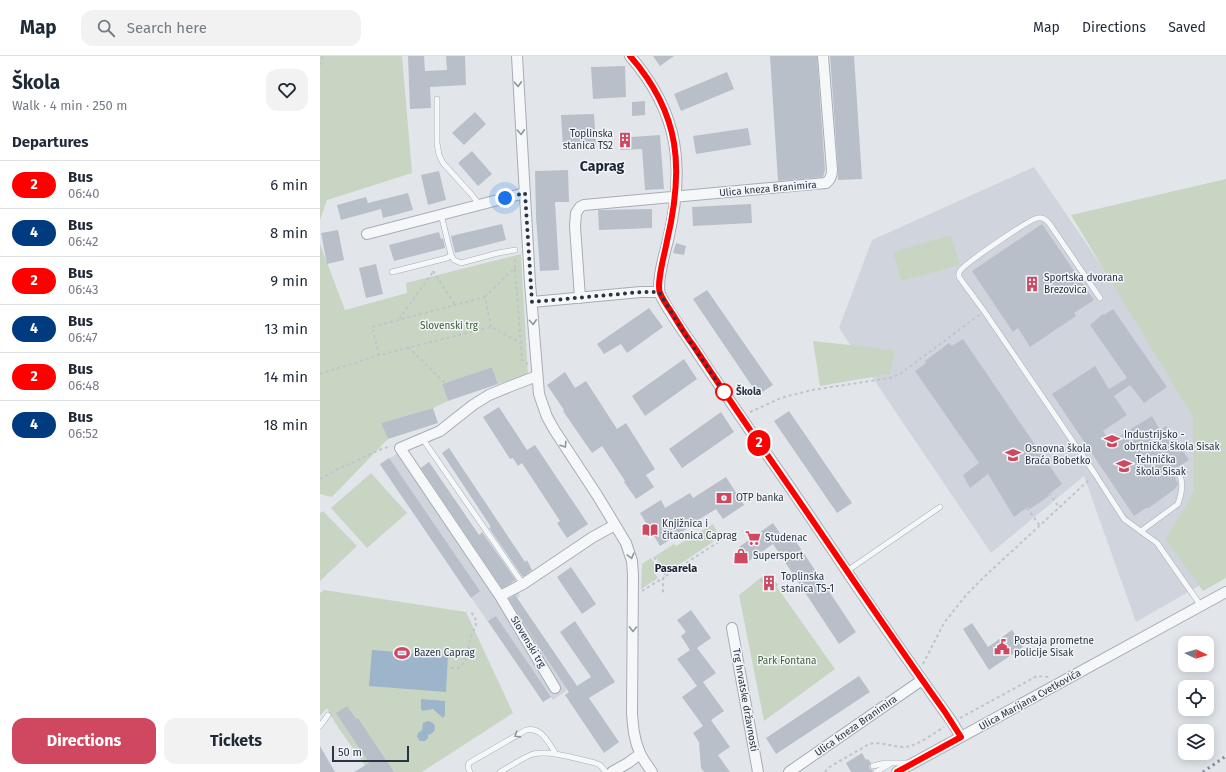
<!DOCTYPE html>
<html lang="en">
<head>
<meta charset="utf-8">
<style>
  body { margin:0; font-family:"Fira Sans",sans-serif; background:#f2f2f3; color:#1f2937; height:100vh; display:flex; flex-direction:column; font-size:15px; white-space:nowrap }
  * { box-sizing:border-box; margin:0 }
  p { font-size:13px; color:#747a83 }
  .icon { flex:none; width:22px; height:22px; fill:none; stroke:currentColor; stroke-width:2; stroke-linecap:round; stroke-linejoin:round }
  .map { position:relative; flex:1; overflow:hidden }
  .sheet { display:flex; flex-direction:column; background:#fff; width:320px }
  .sheet>* { flex:none }
  .badge { padding:0 8px; border-radius:13px; font-size:14px; line-height:26px }
  .needle { width:26px; rotate:95deg }
  .buttons { position:absolute; left:858px; top:580px; display:grid; gap:8px }
  .buttons a { display:grid; place-items:center; width:36px; height:36px; border-radius:8px; background:#fff; box-shadow:0 2px 10px #0003; font-size:20px }
  .scale { position:absolute; left:12px; bottom:10px; width:77px; box-sizing:border-box; padding-left:4px; border:2px solid #2a3443; border-top:0; font-size:11px; line-height:14px; white-space:nowrap; color:#2a3443; -webkit-text-stroke:3px #f2f5f8; paint-order:stroke }
  .you { position:absolute; width:20px; height:20px; margin:-10px; border:3px solid #fff; border-radius:50%; background:#1a73e8; box-shadow:0 0 0 6px #1a73e833 }
  .map>.badge { position:absolute; translate:-50% -50%; box-shadow:0 0 0 2px #fff }
  h2 { padding:0 12px; font-size:15px; line-height:36px }
  .round { display:grid; place-items:center; flex:none; width:42px; height:42px; border-radius:12px; background:#f2f2f3 }
  .summary { display:flex; align-items:center; justify-content:space-between; height:68px; padding:0 12px }
  h1 { font-size:19px; font-weight:700; line-height:30px }
  .button { display:flex; gap:8px; margin-top:auto; padding:8px 12px }
  .button a { flex:1; height:46px; border-radius:12px; background:#d04760; color:#fff; font-size:16px; font-weight:700; line-height:46px; text-align:center }
  .button a+a { background:#f2f2f3; color:#1f2937 }
  ul { padding:0; list-style:none }
  li { display:flex; align-items:center; gap:12px; height:48px; padding:0 12px; border-top:1px solid #e0e1e3 }
  li div { flex:1 }
  li b { display:block; font-size:15px }
  li em { font-style:normal }
  li .badge { min-width:44px; font-weight:700; text-align:center }
  header { display:flex; align-items:center; gap:24px; box-sizing:border-box; height:56px; padding:0 20px; background:#fff; border-bottom:1px solid #e0e1e3 }
  header strong { font-size:19px }
  nav { display:flex; gap:22px; margin-inline-start:auto; font-size:14px }
  .search { width:280px; height:36px; background:#f2f2f3; display:flex; align-items:center; gap:10px; box-sizing:border-box; padding:0 14px; border-radius:12px; color:#747a83; font-size:15px }
  main { display:flex; flex:1; min-height:0 }
  .map>svg:first-child { display:block }
  .built { fill:#d0d5dd }
  .green { fill:#c8d5c3 }
  .water { fill:#9db5cb }
  .building { fill:#b9bfc8 }
  .lines { fill:none; stroke-linecap:round; stroke-linejoin:round }
  .service-casing { stroke:#a7adb5; stroke-width:6 }
  .minor-casing { stroke:#a7adb5; stroke-width:12 }
  .path { stroke:#c0c4ca; stroke-width:2; stroke-dasharray:3 3; stroke-linecap:butt }
  .service { stroke:#f5f7f9; stroke-width:5 }
  .minor { stroke:#f5f7f9; stroke-width:10 }
  .rail { stroke:#7c8695; stroke-width:3; stroke-dasharray:2 4; stroke-linecap:butt }
  .oneway { stroke:#90969e }
  .line-casing { stroke:#fff; stroke-width:9 }
  .line { stroke:#f00; stroke-width:6 }
  .walk { stroke:#2a3443; stroke-width:4; stroke-dasharray:0 7.2 }
  .stop-dot { fill:#fff; stroke:#f00; stroke-width:2 }
  .labels { text-anchor:middle; dominant-baseline:central; stroke-width:3; stroke-linejoin:round; paint-order:stroke }
  .poi-label { font-size:10px; fill:#2a3443; stroke:#f2f5f8; text-anchor:start }
  .street-label { font-size:10px; fill:#2a3443; stroke:#f2f5f8 }
  .park-label { font-size:10px; fill:#405f37; stroke:#f2f5f8 }
  .stop-label { font-size:10px; font-weight:bold; fill:#2a3443; stroke:#f2f5f8; text-anchor:start }
  .neighbourhood-label { font-size:11px; font-weight:bold; fill:#1c2534; stroke:#f2f5f8 }
  .district-label { font-size:14px; font-weight:bold; fill:#1c2534; stroke:#f2f5f8 }
</style>
</head>
<body>
<header>
<strong>Map</strong>
<div class="search"><svg class="icon" aria-label="search" viewBox="0 0 24 24"><circle cx="10" cy="10" r="6"/><path d="M15 15l6 6"/></svg>Search here</div>
<nav><a>Map</a><a>Directions</a><a>Saved</a></nav>
</header>
<main>
<section class="sheet">
<div class="summary"><div><h1>Škola</h1><p>Walk · 4 min · 250 m</p></div><a class="round"><svg class="icon" aria-label="heart" viewBox="0 0 24 24"><path d="M12 20l-8-8c-3-5 5-10 8-4 3-6 11-1 8 4z"/></svg></a></div>
<h2>Departures</h2>
<ul>
<li><span class="badge" style="background:#f00;color:#fff">2</span><div><b>Bus</b><p>06:40</p></div><em>6 min</em></li>
<li><span class="badge" style="background:#003b80;color:#fff">4</span><div><b>Bus</b><p>06:42</p></div><em>8 min</em></li>
<li><span class="badge" style="background:#f00;color:#fff">2</span><div><b>Bus</b><p>06:43</p></div><em>9 min</em></li>
<li><span class="badge" style="background:#003b80;color:#fff">4</span><div><b>Bus</b><p>06:47</p></div><em>13 min</em></li>
<li><span class="badge" style="background:#f00;color:#fff">2</span><div><b>Bus</b><p>06:48</p></div><em>14 min</em></li>
<li><span class="badge" style="background:#003b80;color:#fff">4</span><div><b>Bus</b><p>06:52</p></div><em>18 min</em></li>
</ul>
<div class="button"><a>Directions</a><a>Tickets</a></div>
</section>
<div class="map">
<svg width="906" height="716" viewBox="0 0 906 716">
  <rect width="100%" height="100%" fill="#e2e6eb"/>
  <path class="built" d="M714,111L880,354L884,527L816,566L764,420L671,497L519,272L552,184Z
    M82,394L97,415L109,406L200,539L197,542L256,628L233,644L231,641L223,646L60,409Z"/>
  <path class="green" d="M0,0H82L92,117L7,144L0,164Z
    M906,123V522L883,535L845,483L866,450L874,434L873,361L751,159Z
    M631,179L640,209L581,225L573,196Z
    M0,188L25,254L87,237L86,227L201,198L208,319L178,328L172,311L122,328L128,345L113,352L61,367L68,383L12,441L0,438Z
    M493,285L575,294L570,318L500,330Z
    M51,417L87,457L47,492L11,452Z
    M3,455L37,490L0,525V457Z
    M393,468L400,481L347,517L335,500L354,488L356,490Z
    M331,502L340,515L335,518L338,522L321,533L322,508Z
    M447,517L515,613L444,665L419,539Z
    M4,534L146,556L193,657L102,716H49C36,694 18,675 7,652L0,660V537Z"/>
  <path class="water" d="M52,594L128,600L126,636L49,630Z
    M101,643L125,645V659L123,662L113,653L103,655L101,653Z
    M108,665C118,667 117,677 108,679V682L105,685H100L97,681L98,677L102,674L103,667Z"/>
  <path class="building" d="M88,0H104L105,15L127,14L126,0H145L146,29L110,31L111,52L90,53Z
    M333,0H354L340,10Z
    M450,0H497L505,114L503,121L458,125Z
    M510,0H534L542,123L518,124V113Z
    M305,10L306,41L273,43L271,11Z
    M407,16L414,33L361,55L354,38Z
    M325,45V59L312,60V46Z
    M155,56L166,68L144,89L132,77Z
    M274,58L276,90L243,91L241,59Z
    M428,72L431,89L376,98L373,80Z
    M299,75H310L311,81L340,79L344,133L325,134L322,93L300,94Z
    M152,95L172,118L158,130L138,107Z
    M248,114L249,146H235L239,214L220,215L216,161L215,115Z
    M119,115L126,144L108,149L101,119Z
    M88,137L93,154L63,162L61,153L21,164L17,149L46,141L48,147Z
    M431,148L432,167L373,170L372,151Z
    M332,153V172L279,174L278,154Z
    M182,168L186,184L135,197L131,180Z
    M722,168L774,244L754,257L756,260L710,291L698,272L693,276L652,215Z
    M18,174L24,204L7,208L1,177Z
    M119,176L121,183L123,182L125,192L74,205L69,189Z
    M356,187L366,190L364,199L353,197Z
    M56,208L63,238L46,242L39,212Z
    M387,234L453,329L438,339L373,243Z
    M329,252L343,271L307,297L301,288L284,298L277,288Z
    M793,253L847,331L824,347L810,329L794,340L807,359L783,375L790,386L832,360L840,374L846,370L869,404L856,412L852,415L858,428L856,432L829,452H826L814,460L732,338L775,310L789,333L807,322L770,269L783,258L784,259Z
    M643,283L742,428L728,439L729,440L710,453L708,451L694,461L668,418L650,432L643,419L659,407L595,315L606,307L605,305L629,287L632,290Z
    M364,303L377,323L325,360L312,340Z
    M172,311L178,328L128,345L122,328Z
    M245,316L255,332L266,325L297,373L306,367L335,413L326,419L334,431L316,443L304,426L305,425L282,390L272,397L243,355L244,354L227,329Z
    M179,351L207,394L215,389L268,468L247,482L237,467L240,465L202,407L198,410L193,402L190,403L163,361Z
    M113,352L118,367L68,383L61,367Z
    M469,355L532,447L517,457L454,365Z
    M401,356L414,376L362,412L349,393Z
    M129,392L205,506L207,504L212,514L204,520H202L169,472L171,471L122,397Z
    M69,402L160,535L151,542L60,408Z
    M109,406L159,479L162,476L196,524L182,532L101,412Z
    M406,421L424,449L403,463L396,453L368,470V472L340,490L320,457L341,444L345,452L370,437L373,442Z
    M453,467L466,486L473,481L536,576L519,588L453,488L429,505L419,491Z
    M251,511L276,548L262,558L237,521Z
    M449,518L458,529L448,535L440,524Z
    M195,539L257,630L271,621L240,576L255,565L295,626L269,642L299,686L284,697L245,639L249,636L213,582L189,543Z
    M371,554L391,582L377,592L396,617L383,626L404,655L391,664L410,691L398,699L410,716H384L381,712L379,686L373,677L383,670L362,641L377,630L357,603L370,594L361,580L366,576L357,564Z
    M176,560L231,641L223,646L168,565Z
    M652,567L668,591L692,574L703,591L669,614L643,573Z
    M539,620L550,636L456,698L446,682Z
    M27,650L36,663L38,662L74,716H34L49,707L16,657Z
    M0,690L15,716H0Z
    M542,697L546,704L548,703L551,707L549,711L550,713L553,714L552,716H531L526,707Z"/>
  <g class="lines">
    <defs>
      <path id="service" d="M117,43V87L119,99L123,107L151,138L159,148
        M131,199L134,204L141,207L178,197L195,194
        M72,216L127,202L131,199L121,158
        M780,242L729,167C726,164 723,161 718,162C711,162 644,208 640,215C638,217 639,218 639,221L664,255L775,418L804,463L837,487L881,550
        M102,382L203,528
        M821,475L858,448C862,436 864,426 858,415
        M527,515L620,451
        M0,670L8,659
        M553,710L565,707H590
        M150,716L148,711L149,707L206,674C222,671 228,686 236,698
        M180,716C191,710 202,702 213,698C230,694 258,703 275,707L280,709L286,716
        M556,716L570,708"/>
      <path id="minor" d="M197,0L210,227L219,338L227,361L235,375L277,439L306,487L312,505L313,519L312,657C313,671 314,684 320,697C323,704 328,710 332,716
        M310,0C360,58 365,112 348,184C345,197 336,226 340,238C346,252 362,273 371,287C392,319 414,351 436,383C470,430 502,478 534,526C566,573 599,620 632,666L641,681
        M47,178L205,137
        M260,242L255,170L256,157L260,151L264,149L506,127C510,124 512,120 512,114L503,0
        M212,246L321,236H339
        M217,320L191,330L169,339L153,349L120,375L80,392L180,540L235,632
        M180,540L203,528L273,481L295,469
        M412,572L438,716
        M292,716L308,707L320,698
        M469,716L602,624
        M577,716L906,536"/>
    </defs>
    <use href="#service" class="service-casing"/>
    <use href="#minor" class="minor-casing"/>
    <path class="path" d="M0,9L3,0
      M195,213L202,304L208,308
      M113,215L135,249
      M165,241L188,218L195,213V201
      M79,263L113,216
      M171,271L165,241L52,271L59,299L171,271L197,285L205,288
      M88,291L125,327
      M0,318L59,299
      M430,356L461,342L472,339L492,334L570,322L580,318L659,259
      M0,423L16,414L59,394L71,390
      M729,437L739,451
      M707,452L720,470
      M334,501L346,520L343,522
      M346,520L403,483
      M322,535L343,522V539
      M603,608L624,567L647,538L663,522L770,423
      M131,612H139L145,605L151,581L157,566L150,554
      M640,662L717,620L729,621
      M505,716L508,712L549,688C560,685 573,691 584,691C596,691 614,677 624,671"/>
    <use href="#service" class="service"/>
    <use href="#minor" class="minor"/>
    <path class="rail" d="M883,716L906,700"/>
  </g>
  <defs><path id="oneway-chevron" d="M-2-3.5L2.5 0L-2 3.5" fill="none" stroke-width="1.6" stroke-linecap="round" stroke-linejoin="round"/></defs>
  <g class="oneway">
    <use href="#oneway-chevron" transform="translate(198 28) rotate(87)"/>
    <use href="#oneway-chevron" transform="translate(201 76) rotate(87)"/>
    <use href="#oneway-chevron" transform="translate(213 266) rotate(86)"/>
    <use href="#oneway-chevron" transform="translate(244 389) rotate(57)"/>
    <use href="#oneway-chevron" transform="translate(311 500) rotate(75)"/>
    <use href="#oneway-chevron" transform="translate(313 573) rotate(91)"/>
    <use href="#oneway-chevron" transform="translate(197 679) rotate(148)"/>
  </g>
  <g class="lines">
    <defs>
      <path id="line" d="M310,0C361,58 364,113 347,185C345,197 336,227 340,237C343,244 348,251 352,257C359,268 365,279 373,289C394,321 415,352 437,384C500,474 561,567 625,656L641,681L577,716"/>
    </defs>
    <use href="#line" class="line-casing"/>
    <use href="#line" class="line"/>
    <path class="walk" d="M185,142L205,137L212,246L321,236H339L360,271L404,336"/>
  </g>
  <defs>
    <symbol id="building-bare" viewBox="-9 -9 18 18"><path d="M-4-6H4V6H1V3H-1V6H-4ZM-2.5-4.3h1.7v1.8h-1.7ZM.8-4.3h1.7v1.8H.8ZM-2.5-1h1.7V.8h-1.7ZM.8-1h1.7V.8H.8Z" fill="#d04760" stroke="#f2f5f8" stroke-width="2.5" paint-order="stroke"/></symbol>
    <symbol id="school-bare" viewBox="-9 -9 18 18"><path d="M0-5L7-2L0 1L-7-2ZM-4 1L0 2.5L4 1V4Q0 6-4 4Z" fill="#d04760" stroke="#f2f5f8" stroke-width="2.5" paint-order="stroke"/></symbol>
    <symbol id="bank-bare" viewBox="-9 -9 18 18"><path d="M-6-4H6V4H-6ZM0-2.3a2.3 2.3 0 1 0 0 4.6a2.3 2.3 0 1 0 0-4.6Z" fill="#d04760" stroke="#f2f5f8" stroke-width="2.5" paint-order="stroke"/></symbol>
    <symbol id="library-bare" viewBox="-9 -9 18 18"><path d="M-6-4Q-3-5.5-.7-3.5V5Q-3 3-6 4ZM6-4Q3-5.5 .7-3.5V5Q3 3 6 4Z" fill="#d04760" stroke="#f2f5f8" stroke-width="2.5" paint-order="stroke"/></symbol>
    <symbol id="supermarket-bare" viewBox="-9 -9 18 18"><path d="M-6-5.5h2.5l.6 2H6L4.5 2H-2.5L-4.4-4H-6ZM-1.5 3.2a1.3 1.3 0 1 0 .1 0ZM3 3.2a1.3 1.3 0 1 0 .1 0Z" fill="#d04760" stroke="#f2f5f8" stroke-width="2.5" paint-order="stroke"/></symbol>
    <symbol id="shop-bare" viewBox="-9 -9 18 18"><path d="M-5-2.5h2.3a2.7 3.5 0 0 1 5.4 0H5L5.5 6h-11ZM-1.5-2.5h3a1.5 2.3 0 0 0-3 0Z" fill="#d04760" stroke="#f2f5f8" stroke-width="2.5" paint-order="stroke"/></symbol>
    <symbol id="civic-bare" viewBox="-9 -9 18 18"><path d="M-.6-6.5H3V-4.5H.6V-3L4-1V1h2V6H-6V1h2V-1L-.6-3ZM-1.2 2.5V6h2.4V2.5Z" fill="#d04760" stroke="#f2f5f8" stroke-width="2.5" paint-order="stroke"/></symbol>
    <symbol id="stadium-bare" viewBox="-9 -9 18 18"><path d="M0-5a6.5 5 0 1 0 0 10a6.5 5 0 1 0 0-10ZM-3.5-1.8h7v3.6h-7Z" fill="#d04760" stroke="#f2f5f8" stroke-width="2.5" paint-order="stroke"/></symbol>
  </defs>
  <g fill-rule="evenodd">
    <use href="#building-bare" x="294" y="73" width="22" height="22"/>
    <use href="#building-bare" x="701" y="217" width="22" height="22"/>
    <use href="#school-bare" x="781" y="374" width="22" height="22"/>
    <use href="#school-bare" x="682" y="388" width="22" height="22"/>
    <use href="#school-bare" x="793" y="399" width="22" height="22"/>
    <use href="#bank-bare" x="393" y="431" width="22" height="22"/>
    <use href="#library-bare" x="319" y="463" width="22" height="22"/>
    <use href="#supermarket-bare" x="422" y="471" width="22" height="22"/>
    <use href="#shop-bare" x="410" y="489" width="22" height="22"/>
    <use href="#building-bare" x="438" y="516" width="22" height="22"/>
    <use href="#civic-bare" x="671" y="580" width="22" height="22"/>
    <use href="#stadium-bare" x="71" y="586" width="22" height="22"/>
  </g>
  <circle class="stop-dot" cx="404" cy="336" r="8"/>
  <g class="labels">
    <g class="poi-label">
      <text x="293" y="78" text-anchor="end">Toplinska<tspan x="293" dy="12">stanica TS2</tspan></text>
      <text x="724" y="222">Sportska dvorana<tspan x="724" dy="12">Brezovica</tspan></text>
      <text x="804" y="379">Industrijsko -<tspan x="804" dy="12">obrtnička škola Sisak</tspan></text>
      <text x="705" y="393">Osnovna škola<tspan x="705" dy="12">Braća Bobetko</tspan></text>
      <text x="816" y="404">Tehnička<tspan x="816" dy="12">škola Sisak</tspan></text>
      <text x="416" y="442">OTP banka</text>
      <text x="342" y="468">Knjižnica i<tspan x="342" dy="12">čitaonica Caprag</tspan></text>
      <text x="445" y="482">Studenac</text>
      <text x="433" y="500">Supersport</text>
      <text x="461" y="521">Toplinska<tspan x="461" dy="12">stanica TS-1</tspan></text>
      <text x="694" y="585">Postaja prometne<tspan x="694" dy="12">policije Sisak</tspan></text>
      <text x="94" y="597">Bazen Caprag</text>
    </g>
    <g class="street-label">
      <text transform="translate(448 133) rotate(-5)">Ulica kneza Branimira</text>
      <text transform="translate(208 586) rotate(59)">Slovenski trg</text>
      <text transform="translate(425 644) rotate(80)">Trg hrvatske državnosti</text>
      <text transform="translate(710 644) rotate(-29)">Ulica Marijana Cvetkovića</text>
      <text transform="translate(536 670) rotate(-35)">Ulica kneza Branimira</text>
    </g>
    <g class="park-label">
      <text x="129" y="270">Slovenski trg</text>
      <text x="467" y="605">Park Fontana</text>
    </g>
    <g class="stop-label">
      <text x="416" y="336">Škola</text>
    </g>
    <g class="neighbourhood-label">
      <text x="356" y="512">Pasarela</text>
    </g>
    <g class="district-label">
      <text x="282" y="110">Caprag</text>
    </g>
  </g>
</svg>
<div class="buttons">
<a><svg class="needle" viewBox="-14 -14 28 28"><path d="M0-13l5 13h-10z" fill="#e53935"/><path d="M0 13l5-13h-10z" fill="#747a83"/></svg></a>
<a><svg class="icon" aria-label="locate" viewBox="0 0 24 24"><circle cx="12" cy="12" r="6"/><path d="M12 2v4M12 18v4M2 12h4M18 12h4"/></svg></a>
<a><svg class="icon" aria-label="layers" viewBox="0 0 24 24"><path d="M12 4l9 5-9 5-9-5zM3 14l9 5 9-5"/></svg></a>
</div>
<div class="scale">50 m</div>
<div class="you" style="left:185px;top:142px"></div>
<b class="badge" style="left:439px;top:387px;background:#f00;color:#fff">2</b>
</div>
</main>
</body>
</html>
